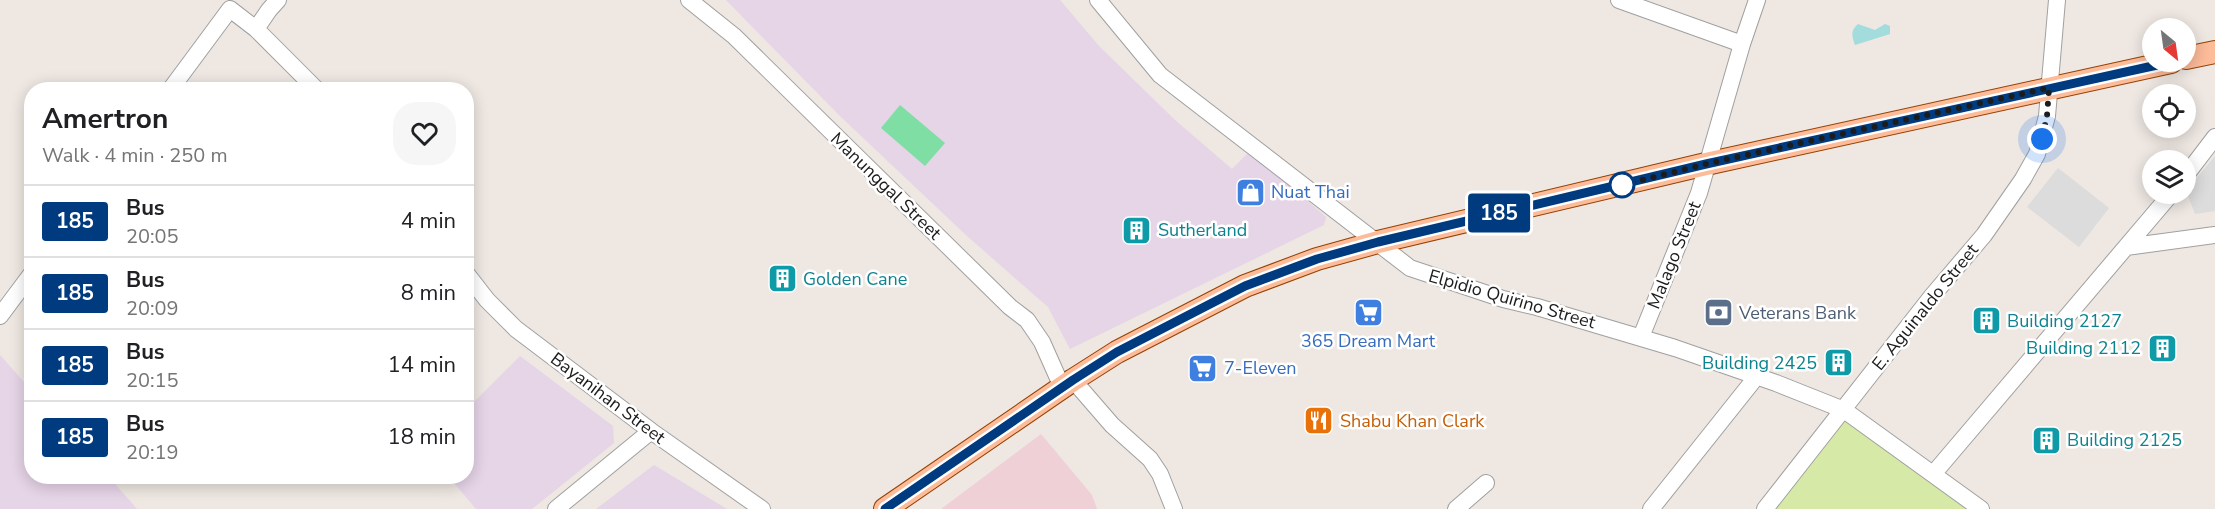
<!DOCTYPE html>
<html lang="en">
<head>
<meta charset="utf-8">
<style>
  body { margin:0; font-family:"Nunito Sans",sans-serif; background:#f6f6f6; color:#202124; height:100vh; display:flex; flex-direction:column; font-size:22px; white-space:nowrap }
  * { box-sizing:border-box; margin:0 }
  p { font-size:20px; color:#757577 }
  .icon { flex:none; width:33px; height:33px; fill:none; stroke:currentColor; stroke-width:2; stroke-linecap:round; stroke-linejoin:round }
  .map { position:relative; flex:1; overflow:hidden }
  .panel { position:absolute; left:24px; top:82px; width:450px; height:402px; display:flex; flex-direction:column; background:#fff; border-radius:24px; box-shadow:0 3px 15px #0003 }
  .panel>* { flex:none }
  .badge { padding:0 12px; border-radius:4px; font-size:21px; line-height:39px }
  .needle { width:39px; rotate:151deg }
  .fabs { position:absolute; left:2142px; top:18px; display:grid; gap:12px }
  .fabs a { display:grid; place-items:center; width:54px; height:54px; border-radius:50%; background:#fff; box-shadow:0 3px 15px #0003; font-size:30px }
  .you { position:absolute; width:30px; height:30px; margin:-15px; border:4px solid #fff; border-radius:50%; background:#1a73e8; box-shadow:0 0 0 9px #1a73e833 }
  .map>.badge { position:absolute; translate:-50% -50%; box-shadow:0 0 0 3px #fff }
  .round { display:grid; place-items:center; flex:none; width:63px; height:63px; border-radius:24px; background:#f6f6f6 }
  .head { display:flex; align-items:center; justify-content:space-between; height:102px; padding:0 18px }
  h1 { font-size:28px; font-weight:700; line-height:45px }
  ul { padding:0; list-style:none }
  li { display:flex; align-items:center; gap:18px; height:72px; padding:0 18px; border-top:2px solid #e0e0e0 }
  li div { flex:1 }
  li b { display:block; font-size:22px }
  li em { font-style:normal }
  li .badge { min-width:66px; font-weight:700; text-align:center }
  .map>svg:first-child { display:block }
  .commercial { fill:#efd0d6 }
  .industrial { fill:#e6d4e7 }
  .grass { fill:#d6e9a7 }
  .pitch { fill:#7fdea4 }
  .parking { fill:#dcdcdc }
  .water { fill:#a2dcdc }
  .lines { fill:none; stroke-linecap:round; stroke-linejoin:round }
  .minor-casing { stroke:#a0a0a0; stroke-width:18 }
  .major-casing { stroke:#954200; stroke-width:24 }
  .minor { stroke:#fff; stroke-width:16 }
  .major { stroke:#fcbb99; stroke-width:22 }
  .line-casing { stroke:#fff; stroke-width:14 }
  .line { stroke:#003b80; stroke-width:9 }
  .walk { stroke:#1c1c1c; stroke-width:6; stroke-dasharray:0 10.8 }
  .stop-dot { fill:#fff; stroke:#003b80; stroke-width:3 }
  .labels { text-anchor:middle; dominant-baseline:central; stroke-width:5; stroke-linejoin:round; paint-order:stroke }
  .street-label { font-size:18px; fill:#1c1c1c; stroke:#fff }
  .shop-label { font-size:18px; fill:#366cbe; stroke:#fff; text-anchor:start }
  .culture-label { font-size:18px; fill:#0d838f; stroke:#fff; text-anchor:start }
  .service-label { font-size:18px; fill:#4e5e75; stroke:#fff; text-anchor:start }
  .food-label { font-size:18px; fill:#c56008; stroke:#fff; text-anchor:start }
</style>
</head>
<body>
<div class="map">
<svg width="2215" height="509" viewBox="0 0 2215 509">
  <rect width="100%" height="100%" fill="#eee7e2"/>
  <path class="commercial" d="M1041,434L1092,495L1097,509H941Z"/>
  <path class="industrial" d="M726,0H1060L1099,46L1175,120L1232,169L1250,151L1326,217L1324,225L1070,349L1048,307L967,236L841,117Z
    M0,355L31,390L32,477H109L137,509H0Z
    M520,356L613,426L614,443L532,509H476L449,477H466L467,409Z
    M654,465L727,509H596Z"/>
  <path class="grass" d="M1847,414L1969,509H1772Z"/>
  <path class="pitch" d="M900,105L945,143L925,166L881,128Z"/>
  <path class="parking" d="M2215,156V211L2195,214L2186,191Z
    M2058,168L2109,208L2079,247L2027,207Z"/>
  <path class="water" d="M1858,24L1875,30L1885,24L1890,26V34L1855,45C1852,36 1850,31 1858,24Z"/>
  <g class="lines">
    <defs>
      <path id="minor" d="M689,0L734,36L1010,307L1027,320L1042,342L1062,387
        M1098,0L1160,75L1410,268L1503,299L1537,307L1675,348L1776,383L1844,410L1981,509
        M1619,0L1742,44
        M256,29L269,10L278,0
        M170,90L230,9L256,29L317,90
        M2186,175L2215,137
        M2126,247L2215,235
        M466,273L487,300L516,329L651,431L762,509
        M0,316L32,273
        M1641,337L1699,193L1742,44L1757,0
        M1073,380L1112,425L1150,459L1160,474L1174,509
        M1934,473L2171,194
        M556,509L651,431
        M1456,509L1486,483
        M1651,509L1757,376
        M1765,509L1932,296L1984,235L2023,179L2037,154L2047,116L2057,0"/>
      <path id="major" d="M2186,58L2215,52
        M885,509L1073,380L1117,352L1245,286L1317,259L1378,242L1706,164L2171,62"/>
    </defs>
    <use href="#minor" class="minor-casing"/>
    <use href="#major" class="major-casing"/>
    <use href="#minor" class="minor"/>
    <use href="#major" class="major"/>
  </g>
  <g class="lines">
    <defs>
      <path id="line" d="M885,509L1073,380L1117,352L1245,286L1317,259L1378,242L1706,164L2171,62"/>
    </defs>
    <use href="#line" class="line-casing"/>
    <use href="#line" class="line"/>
    <path class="walk" d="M1622,185L1706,164L2049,88L2047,116L2042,139"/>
  </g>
  <defs>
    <symbol id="shop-square" viewBox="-11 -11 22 22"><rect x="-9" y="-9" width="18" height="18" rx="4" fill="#3f7fe0" stroke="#fff"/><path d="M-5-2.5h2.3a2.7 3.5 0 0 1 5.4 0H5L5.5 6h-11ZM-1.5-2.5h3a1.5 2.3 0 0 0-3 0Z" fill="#fff"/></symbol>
    <symbol id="building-square" viewBox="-11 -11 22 22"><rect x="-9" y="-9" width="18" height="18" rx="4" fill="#0f9aa8" stroke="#fff"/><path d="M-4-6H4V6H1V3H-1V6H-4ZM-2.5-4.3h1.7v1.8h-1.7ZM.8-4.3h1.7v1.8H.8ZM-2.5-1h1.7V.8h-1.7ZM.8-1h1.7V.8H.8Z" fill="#fff"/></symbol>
    <symbol id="supermarket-square" viewBox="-11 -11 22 22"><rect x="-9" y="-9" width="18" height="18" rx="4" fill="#3f7fe0" stroke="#fff"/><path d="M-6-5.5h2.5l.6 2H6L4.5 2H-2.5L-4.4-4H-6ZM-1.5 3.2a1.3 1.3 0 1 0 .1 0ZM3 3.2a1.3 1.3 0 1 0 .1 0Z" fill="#fff"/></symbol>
    <symbol id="bank-square" viewBox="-11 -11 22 22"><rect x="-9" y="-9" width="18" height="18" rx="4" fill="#5c6f8a" stroke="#fff"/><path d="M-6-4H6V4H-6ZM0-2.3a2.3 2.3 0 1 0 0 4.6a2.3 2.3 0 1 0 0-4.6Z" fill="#fff"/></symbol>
    <symbol id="restaurant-square" viewBox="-11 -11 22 22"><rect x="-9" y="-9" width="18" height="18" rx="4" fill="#e8710a" stroke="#fff"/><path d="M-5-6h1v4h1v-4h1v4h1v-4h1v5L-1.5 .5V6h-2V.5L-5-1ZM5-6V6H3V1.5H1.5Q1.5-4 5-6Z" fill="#fff"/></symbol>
  </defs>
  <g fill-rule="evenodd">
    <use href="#shop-square" x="1234" y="176" width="33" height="33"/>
    <use href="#building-square" x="1120" y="214" width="33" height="33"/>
    <use href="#building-square" x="766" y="262" width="33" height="33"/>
    <use href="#supermarket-square" x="1352" y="296" width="33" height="33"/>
    <use href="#bank-square" x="1702" y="296" width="33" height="33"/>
    <use href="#building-square" x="1970" y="304" width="33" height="33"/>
    <use href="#building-square" x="2146" y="332" width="33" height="33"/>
    <use href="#building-square" x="1822" y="346" width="33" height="33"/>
    <use href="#supermarket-square" x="1186" y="352" width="33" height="33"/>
    <use href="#restaurant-square" x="1302" y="404" width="33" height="33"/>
    <use href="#building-square" x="2030" y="424" width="33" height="33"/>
  </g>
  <circle class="stop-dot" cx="1622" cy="185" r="12"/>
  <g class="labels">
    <g class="street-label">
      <text transform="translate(886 186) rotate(44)">Manunggal Street</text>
      <text transform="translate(1674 255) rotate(-68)">Malago Street</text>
      <text transform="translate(1512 299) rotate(16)">Elpidio Quirino Street</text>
      <text transform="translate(1925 307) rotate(-51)">E. Aguinaldo Street</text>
      <text transform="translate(608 398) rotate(37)">Bayanihan Street</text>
    </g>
    <g class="shop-label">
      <text x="1271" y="192">Nuat Thai</text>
      <text x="1368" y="341" text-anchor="middle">365 Dream Mart</text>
      <text x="1224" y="368">7-Eleven</text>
    </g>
    <g class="culture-label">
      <text x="1158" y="230">Sutherland</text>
      <text x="803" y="279">Golden Cane</text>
      <text x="2007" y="321">Building 2127</text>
      <text x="2141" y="348" text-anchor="end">Building 2112</text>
      <text x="1817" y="363" text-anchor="end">Building 2425</text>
      <text x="2067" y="440">Building 2125</text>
    </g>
    <g class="service-label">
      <text x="1739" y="313">Veterans Bank</text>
    </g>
    <g class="food-label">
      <text x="1340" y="421">Shabu Khan Clark</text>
    </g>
  </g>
</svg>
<div class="fabs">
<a><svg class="needle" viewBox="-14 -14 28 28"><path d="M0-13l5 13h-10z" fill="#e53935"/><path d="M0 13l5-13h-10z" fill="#757577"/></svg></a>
<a><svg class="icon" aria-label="locate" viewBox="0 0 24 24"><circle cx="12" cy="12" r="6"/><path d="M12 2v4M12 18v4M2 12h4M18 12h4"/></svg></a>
<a><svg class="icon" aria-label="layers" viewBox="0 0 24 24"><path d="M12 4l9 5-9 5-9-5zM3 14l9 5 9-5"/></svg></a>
</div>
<div class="you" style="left:2042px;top:139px"></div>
<b class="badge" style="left:1499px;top:213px;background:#003b80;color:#fff">185</b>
<section class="panel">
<div class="head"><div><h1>Amertron</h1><p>Walk · 4 min · 250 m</p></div><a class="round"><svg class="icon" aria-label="heart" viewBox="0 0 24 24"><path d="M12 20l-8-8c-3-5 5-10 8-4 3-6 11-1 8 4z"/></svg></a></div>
<ul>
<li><span class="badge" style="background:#003b80;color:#fff">185</span><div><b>Bus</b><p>20:05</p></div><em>4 min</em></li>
<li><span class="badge" style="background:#003b80;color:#fff">185</span><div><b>Bus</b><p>20:09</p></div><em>8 min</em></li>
<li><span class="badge" style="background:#003b80;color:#fff">185</span><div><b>Bus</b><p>20:15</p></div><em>14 min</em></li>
<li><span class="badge" style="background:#003b80;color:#fff">185</span><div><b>Bus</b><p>20:19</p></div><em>18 min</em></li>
</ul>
</section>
</div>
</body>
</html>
